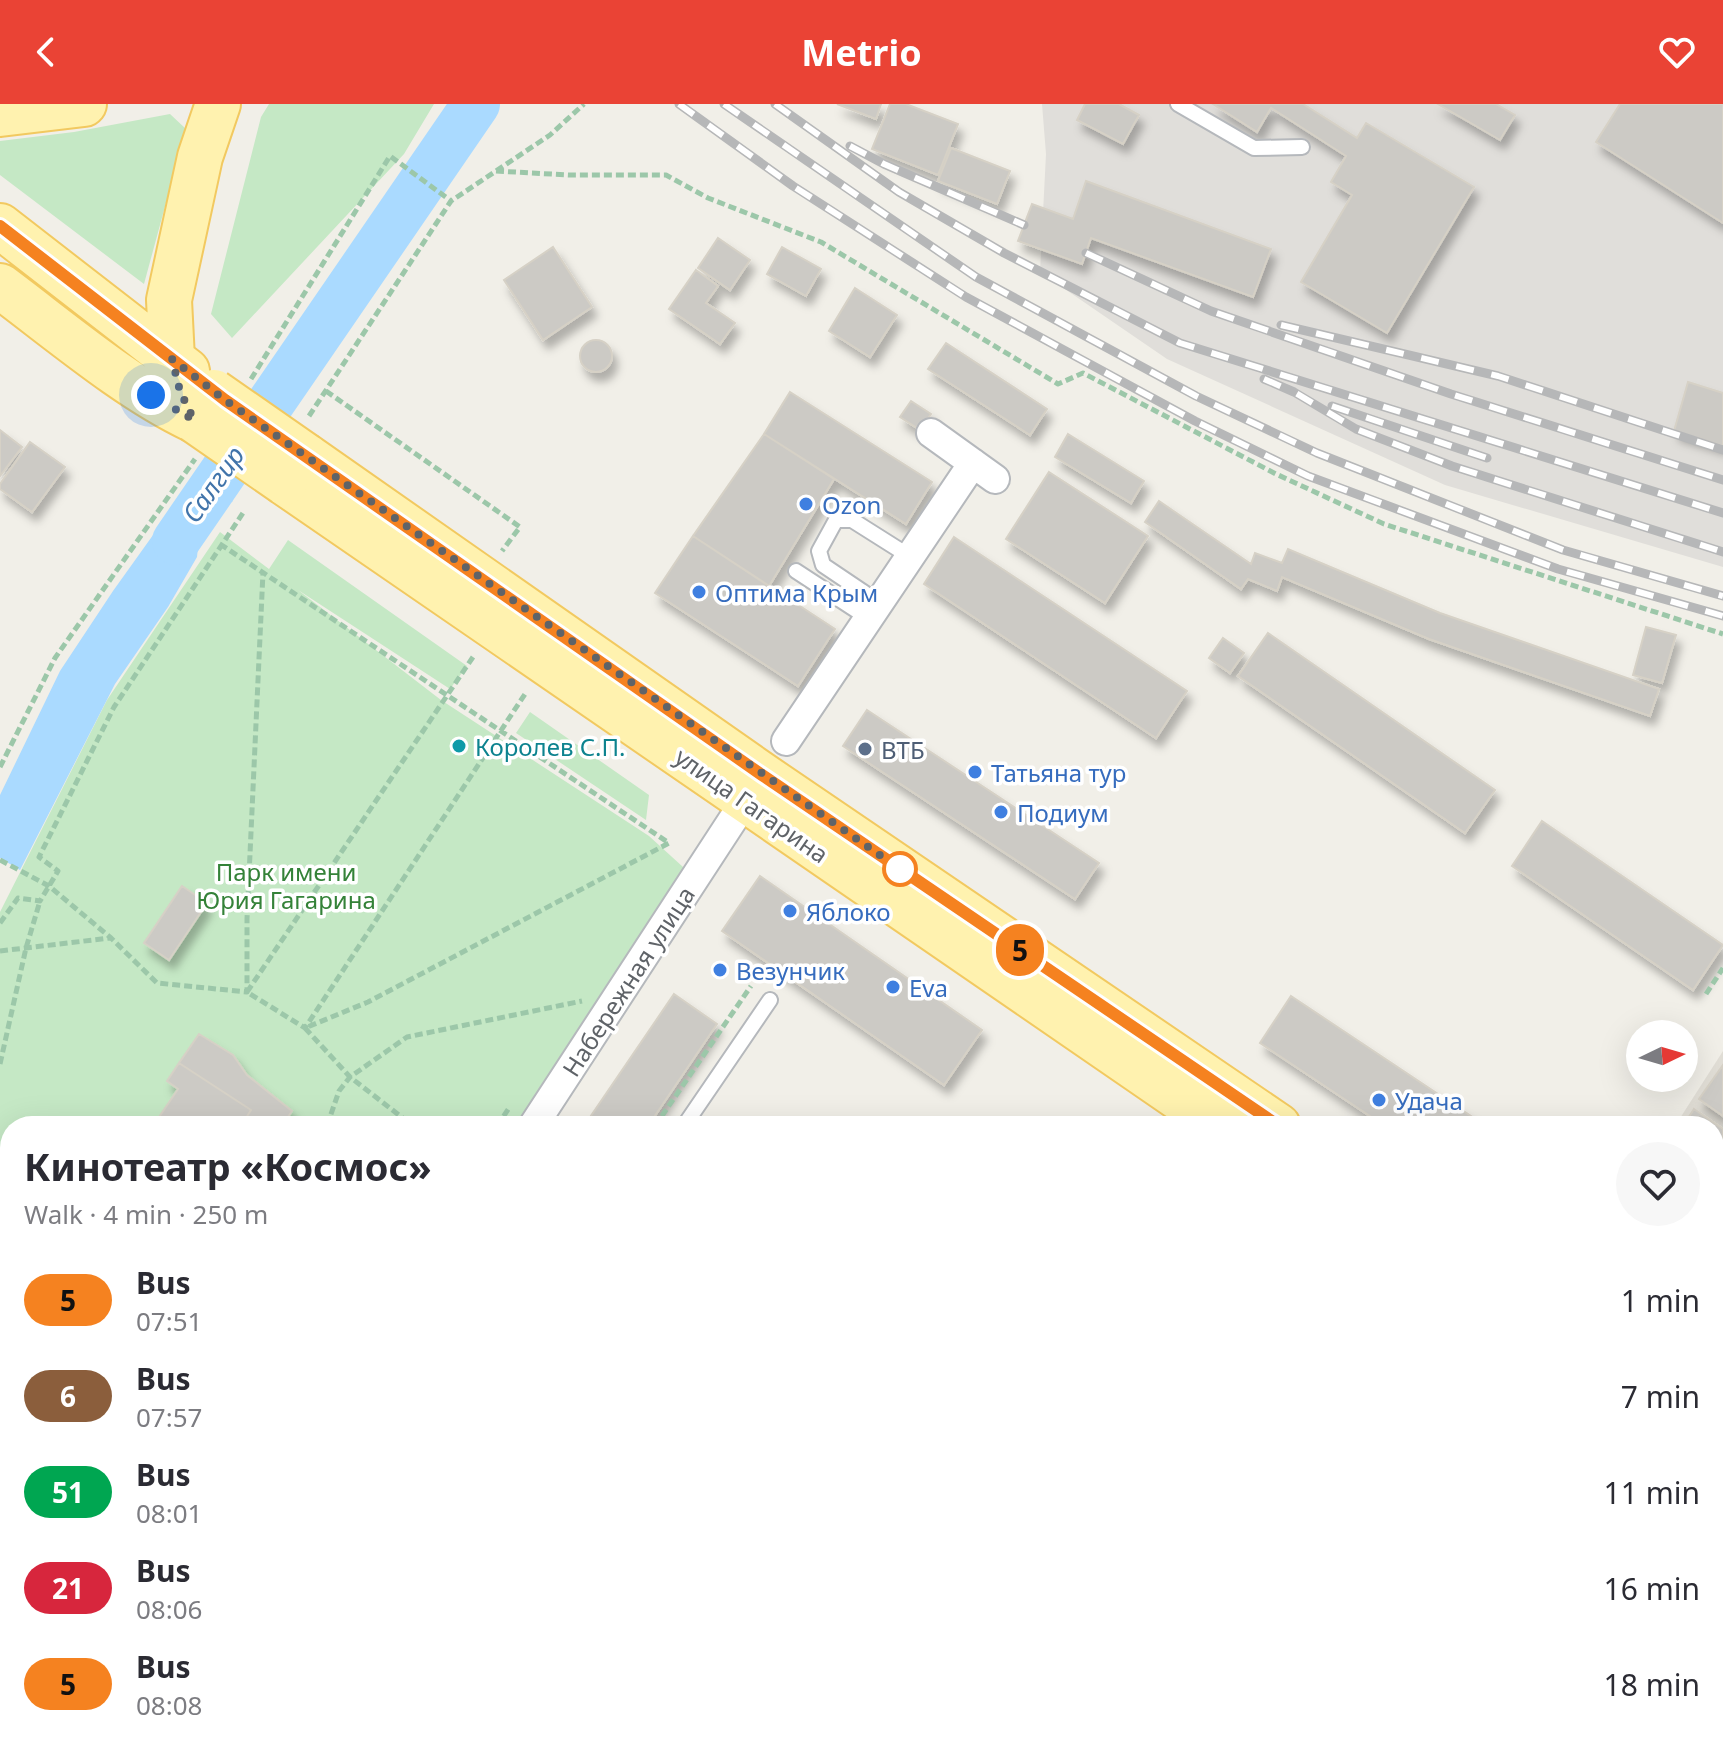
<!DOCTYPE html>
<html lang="en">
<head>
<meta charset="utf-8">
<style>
  body { margin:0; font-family:"Noto Sans",sans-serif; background:#f7f7f7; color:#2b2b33; height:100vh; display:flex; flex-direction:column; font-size:30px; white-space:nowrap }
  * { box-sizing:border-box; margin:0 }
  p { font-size:26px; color:#7c7c81 }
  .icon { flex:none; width:44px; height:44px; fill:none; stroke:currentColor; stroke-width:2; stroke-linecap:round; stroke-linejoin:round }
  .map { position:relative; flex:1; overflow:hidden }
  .sheet { position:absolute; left:0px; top:1012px; width:1724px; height:632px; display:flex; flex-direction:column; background:#fff; border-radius:32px 32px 0 0; box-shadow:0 8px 32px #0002 }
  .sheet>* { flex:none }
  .badge { padding:0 16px; border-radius:26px; font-size:28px; line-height:52px }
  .needle { width:52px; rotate:85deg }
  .fabs { position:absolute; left:1626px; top:916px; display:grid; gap:16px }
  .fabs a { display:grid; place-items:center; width:72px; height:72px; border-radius:50%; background:#fff; box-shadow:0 8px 32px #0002; font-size:40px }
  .you { position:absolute; width:40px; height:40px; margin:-20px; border:6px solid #fff; border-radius:50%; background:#1a73e8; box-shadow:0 0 0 12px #1a73e833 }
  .map>.badge { position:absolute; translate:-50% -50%; box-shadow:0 0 0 4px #fff }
  .round { display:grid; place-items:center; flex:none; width:84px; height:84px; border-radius:42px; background:#f7f7f7 }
  .headline { display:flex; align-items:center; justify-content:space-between; height:136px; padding:0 24px }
  h1 { font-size:38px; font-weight:700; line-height:60px }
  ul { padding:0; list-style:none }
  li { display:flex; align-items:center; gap:24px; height:96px; padding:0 24px }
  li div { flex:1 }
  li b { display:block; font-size:30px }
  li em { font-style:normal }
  li .badge { min-width:88px; font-weight:700; text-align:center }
  header { display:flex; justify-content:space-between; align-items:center; height:104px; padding:0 24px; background:#ea4335; color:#fff; font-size:36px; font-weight:700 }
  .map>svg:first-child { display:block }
  .industrial { fill:#e0deda }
  .education { fill:#e1ded6 }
  .medical { fill:#fce8e6 }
  .green { fill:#c5e8c5 }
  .water { fill:#aadaff }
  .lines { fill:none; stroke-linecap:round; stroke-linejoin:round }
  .river { stroke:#aadaff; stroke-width:48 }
  .building { fill:#cccac5; stroke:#d6d1c6; stroke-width:2; filter:url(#shadow) }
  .lane-casing { stroke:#b5b8bc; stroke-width:18 }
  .street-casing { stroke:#b5b8bc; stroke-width:32 }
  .primary-casing { stroke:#f2c960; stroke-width:48 }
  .path { stroke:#9cc7a9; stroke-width:5; stroke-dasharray:8 4; stroke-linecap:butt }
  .lane { stroke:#fff; stroke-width:14 }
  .street { stroke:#fff; stroke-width:28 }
  .primary { stroke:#fff2af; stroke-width:44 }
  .rail-casing { stroke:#b6b7b8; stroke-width:9 }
  .rail { stroke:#fff; stroke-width:6; stroke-dasharray:18; stroke-linecap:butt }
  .primary-bridge-casing { stroke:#f2c960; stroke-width:48; stroke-linecap:butt }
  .primary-bridge { stroke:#fff2af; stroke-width:44 }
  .line-casing { stroke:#fff; stroke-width:18 }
  .line { stroke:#f58220; stroke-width:12 }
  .walk { stroke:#5f6368; stroke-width:8; stroke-dasharray:0 14.4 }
  .shop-dot { fill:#3f7fe0; stroke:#fff; stroke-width:3 }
  .culture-dot { fill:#0f9aa8; stroke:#fff; stroke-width:3 }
  .service-dot { fill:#5c6f8a; stroke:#fff; stroke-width:3 }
  .stop-dot { fill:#fff; stroke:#f58220; stroke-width:4 }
  .labels { text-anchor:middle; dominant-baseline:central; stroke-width:7; stroke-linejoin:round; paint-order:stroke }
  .shop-label { font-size:24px; fill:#366cbe; stroke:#fff; text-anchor:start }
  .culture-label { font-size:24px; fill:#0d838f; stroke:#fff; text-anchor:start }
  .service-label { font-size:24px; fill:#4e5e75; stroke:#fff; text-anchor:start }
  .street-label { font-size:24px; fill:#5f6368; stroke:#fff }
  .park-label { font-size:24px; fill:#348238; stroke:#fff }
  .water-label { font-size:26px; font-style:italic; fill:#4174aa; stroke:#fff }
</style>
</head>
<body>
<header><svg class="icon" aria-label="back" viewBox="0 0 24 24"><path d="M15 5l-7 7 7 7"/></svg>Metrio<svg class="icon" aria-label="heart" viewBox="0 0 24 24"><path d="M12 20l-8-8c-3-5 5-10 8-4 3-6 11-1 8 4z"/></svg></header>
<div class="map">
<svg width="1723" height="1644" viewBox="0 0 1723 1644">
  <defs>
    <filter id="shadow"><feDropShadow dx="5" dy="9" stdDeviation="4" flood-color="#0004"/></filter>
  </defs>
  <rect width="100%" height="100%" fill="#f1efe8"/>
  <path class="industrial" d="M1042,0H1723V463L1445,381L1167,255L1040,168L1046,50Z"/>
  <path class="education" d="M1723,947V1159L1714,1153V1022H1675Z
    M538,1634H777L770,1644H541Z"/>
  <path class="medical" d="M1714,1612L1720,1616L1723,1612V1644H1665L1672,1634H1714Z"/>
  <path class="green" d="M269,0H434L404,50L232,234L211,210L261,13Z
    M170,10L186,25L144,180L0,71V37L74,28Z
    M220,428L269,465L288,436L467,562L450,585L298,486L441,596L649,732L694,773L523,1022H10V1634H103L96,1644H0V808L107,596Z
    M530,608L649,691L646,716L516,629Z"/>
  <path class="water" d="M196,371L233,397L210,412L200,423L197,453L168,503L115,580L20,766L0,754V691L60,567L113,487Z"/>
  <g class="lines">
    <path class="river" d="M176,437L476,0"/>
  </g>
  <path class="building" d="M837,0H881L876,15Z
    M890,0H906L958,20L938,71L872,45Z
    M1085,0H1119L1139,11L1123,40L1077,16Z
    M1213,0H1303L1357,34L1366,19L1474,83L1387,229L1301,178L1352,91L1331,78L1346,52L1271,4L1257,28Z
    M1438,0H1496L1515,11L1500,36Z
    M1620,0H1723V119L1596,38Z
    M951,44L1010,67L997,100L938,77Z
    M1086,77L1271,145L1253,193L1091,134L1082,160L1018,137L1032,100L1073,115Z
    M718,134L750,156L730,186L698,164Z
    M553,143L592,203L543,236L504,176Z
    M782,143L821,165L806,192L767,170Z
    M696,166L718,182L706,199L735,219L720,240L669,205Z
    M855,184L897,211L870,253L829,227Z
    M580 252a16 16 0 1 1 32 0a16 16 0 1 1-32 0Z
    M946,239L1047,305L1030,331L928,265Z
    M1688,278L1723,289V342L1674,327Z
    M790,288L932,378L906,420L764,330Z
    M911,297L931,310L920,326L900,313Z
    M0,326L22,343L0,372Z
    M764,330L834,375L769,482L693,432Z
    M1068,330L1144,377L1131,399L1055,353Z
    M30,338L65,363L32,408L0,385V380Z
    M1049,368L1148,432L1105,499L1006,435Z
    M1159,397L1251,460L1255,449L1282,459L1288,445L1440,509L1659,585L1650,612L1429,535L1282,473L1277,487L1248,475L1241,485L1145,418Z
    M693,432L835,525L798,582L655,489Z
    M954,433L1187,587L1156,634L924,480Z
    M1646,523L1676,531L1662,579L1633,571Z
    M1268,529L1495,686L1465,729L1238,572Z
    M1223,534L1244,549L1230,569L1209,554Z
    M867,606L1099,759L1075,795L843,642Z
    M1542,717L1723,841L1693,886L1512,762Z
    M760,772L982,926L944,981L722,827Z
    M182,782L207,799L169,856L144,839Z
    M674,890L717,920L648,1022H584Z
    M1291,892L1486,1022H1385L1260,939Z
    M199,930L233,951L247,971L292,1007L282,1022H241L251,1006L179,959Z
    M179,959L251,1006L241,1022H153L178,985L167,977Z
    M1723,961V1012L1699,995Z
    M1694,1005L1723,1025V1094L1714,1088V1022H1683Z
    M1025,1634H1042L1048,1638L1044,1644H1018Z
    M1138,1634H1236L1251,1644H1153Z
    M1513,1634H1584L1578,1644H1506Z"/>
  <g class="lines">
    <defs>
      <path id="lane" d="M1178,0L1254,44L1302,43
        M796,467L868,514
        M878,498L823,461L819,447L836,416H852L909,452
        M684,1022L770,896
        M1714,1581L1723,1588
        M219,1634L234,1644
        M389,1634L404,1644
        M1115,1642L1118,1644
        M455,1644L462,1634
        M1472,1644L1479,1634"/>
      <path id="street" d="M931,329L995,375
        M786,637L973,359
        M533,1022L745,697
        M1714,1536L1723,1522
        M113,1644L120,1634
        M1640,1644L1647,1634"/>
      <path id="primary" d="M0,10L84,0
        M0,122L187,267
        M0,182C59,226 128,285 194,316
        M194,316L180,287L172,255L169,196L200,53L218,0
        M306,352L762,671L1278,1022
        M285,379L1220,1022
        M1714,1318L1723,1324
        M1714,1360L1723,1366"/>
    </defs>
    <use href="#lane" class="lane-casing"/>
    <use href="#street" class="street-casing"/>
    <use href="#primary" class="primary-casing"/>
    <path class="path" d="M496,67L568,71H666L708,94L821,138L1058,280L1083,269L1276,370L1384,420L1723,530
      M251,275L390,52L451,97
      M326,287L520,423L502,447
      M309,312L451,97L550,31L584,0
      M220,440L669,739L368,898L305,924L350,973L413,1022
      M473,553L247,888L305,924L525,590
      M0,663L55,554L195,355
      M0,756L49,782L111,834L157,879L247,888V815L263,468
      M0,819L18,794L40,797L58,767L39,753L114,603L245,406
      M0,847L110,834
      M1706,890L1723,864
      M0,960L26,844L40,797
      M331,1022L330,1013L339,987L350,973L407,933L582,897
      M497,1022L509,1004
      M655,1022L751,882
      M0,1399L10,1394
      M0,1583L10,1582
      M68,1644L75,1634"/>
    <use href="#lane" class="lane"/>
    <use href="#street" class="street"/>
    <use href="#primary" class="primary"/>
    <defs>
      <path id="rail" d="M679,0L793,82L966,193L1195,317L1308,372L1558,465L1723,512
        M724,0L976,173L1196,292L1317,349L1563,446L1723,492
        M775,0L899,88L1004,149L1180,239L1723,409
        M850,42L884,60L1024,121
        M1086,149L1211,207L1451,290L1723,376
        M1281,221L1498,272L1723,346
        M1264,275L1294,288L1356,325L1452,362L1723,448
        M1332,302L1487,354"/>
    </defs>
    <use href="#rail" class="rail-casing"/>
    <use href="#rail" class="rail"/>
    <defs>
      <path id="primary-bridge" d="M214,288L306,352
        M194,316L285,379"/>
    </defs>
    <use href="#primary-bridge" class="primary-bridge-casing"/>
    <use href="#primary-bridge" class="primary-bridge"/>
  </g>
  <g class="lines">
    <defs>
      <path id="line" d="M0,122L225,296L762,671L1279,1022"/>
    </defs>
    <use href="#line" class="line-casing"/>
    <use href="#line" class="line"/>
    <path class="walk" d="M151,291L194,316L180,287L172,255L225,296L900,765"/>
  </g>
  <g class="shop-dot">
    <circle cx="806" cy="400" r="8"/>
    <circle cx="699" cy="488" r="8"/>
    <circle cx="975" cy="668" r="8"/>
    <circle cx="1001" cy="708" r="8"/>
    <circle cx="790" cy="807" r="8"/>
    <circle cx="720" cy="866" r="8"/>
    <circle cx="893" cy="883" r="8"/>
    <circle cx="1379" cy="996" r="8"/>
  </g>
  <circle class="culture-dot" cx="459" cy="642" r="8"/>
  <circle class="service-dot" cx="865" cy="645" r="8"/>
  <circle class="stop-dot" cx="900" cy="765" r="16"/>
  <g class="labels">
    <g class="shop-label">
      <text x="822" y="400">Ozon</text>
      <text x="715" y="488">Оптима Крым</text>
      <text x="991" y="668">Татьяна тур</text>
      <text x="1017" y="708">Подиум</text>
      <text x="806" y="807">Яблоко</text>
      <text x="736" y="866">Везунчик</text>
      <text x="909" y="883">Eva</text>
      <text x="1395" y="996">Удача</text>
    </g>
    <g class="culture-label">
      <text x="475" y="642">Королев С.П.</text>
    </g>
    <g class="service-label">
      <text x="881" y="645">ВТБ</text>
    </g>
    <g class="street-label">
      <text transform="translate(752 701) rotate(35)">улица Гагарина</text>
      <text transform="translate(628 877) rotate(-57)">Набережная улица</text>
    </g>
    <g class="park-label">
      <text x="286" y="767">Парк имени<tspan x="286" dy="28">Юрия Гагарина</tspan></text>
    </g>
    <g class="water-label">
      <text transform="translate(213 380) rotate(-55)">Салгир</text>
    </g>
  </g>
</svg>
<div class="fabs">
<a><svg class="needle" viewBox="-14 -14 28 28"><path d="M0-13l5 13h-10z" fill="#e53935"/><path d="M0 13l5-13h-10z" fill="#7c7c81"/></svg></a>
</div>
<div class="you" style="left:151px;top:291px"></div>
<b class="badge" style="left:1020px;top:846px;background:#f58220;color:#111">5</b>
<section class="sheet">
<div class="headline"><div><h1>Кинотеатр «Космос»</h1><p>Walk · 4 min · 250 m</p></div><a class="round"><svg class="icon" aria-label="heart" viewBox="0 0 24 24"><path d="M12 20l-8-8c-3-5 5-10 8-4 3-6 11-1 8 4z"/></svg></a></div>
<ul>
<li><span class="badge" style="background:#f58220;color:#111">5</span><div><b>Bus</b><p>07:51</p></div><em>1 min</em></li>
<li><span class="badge" style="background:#8b5e3c;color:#fff">6</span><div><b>Bus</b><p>07:57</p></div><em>7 min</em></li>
<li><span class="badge" style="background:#00a651;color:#fff">51</span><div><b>Bus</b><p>08:01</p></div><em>11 min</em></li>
<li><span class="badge" style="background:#d7263d;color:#fff">21</span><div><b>Bus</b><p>08:06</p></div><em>16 min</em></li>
<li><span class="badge" style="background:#f58220;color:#111">5</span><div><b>Bus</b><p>08:08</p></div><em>18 min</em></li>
</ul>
</section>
</div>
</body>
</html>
